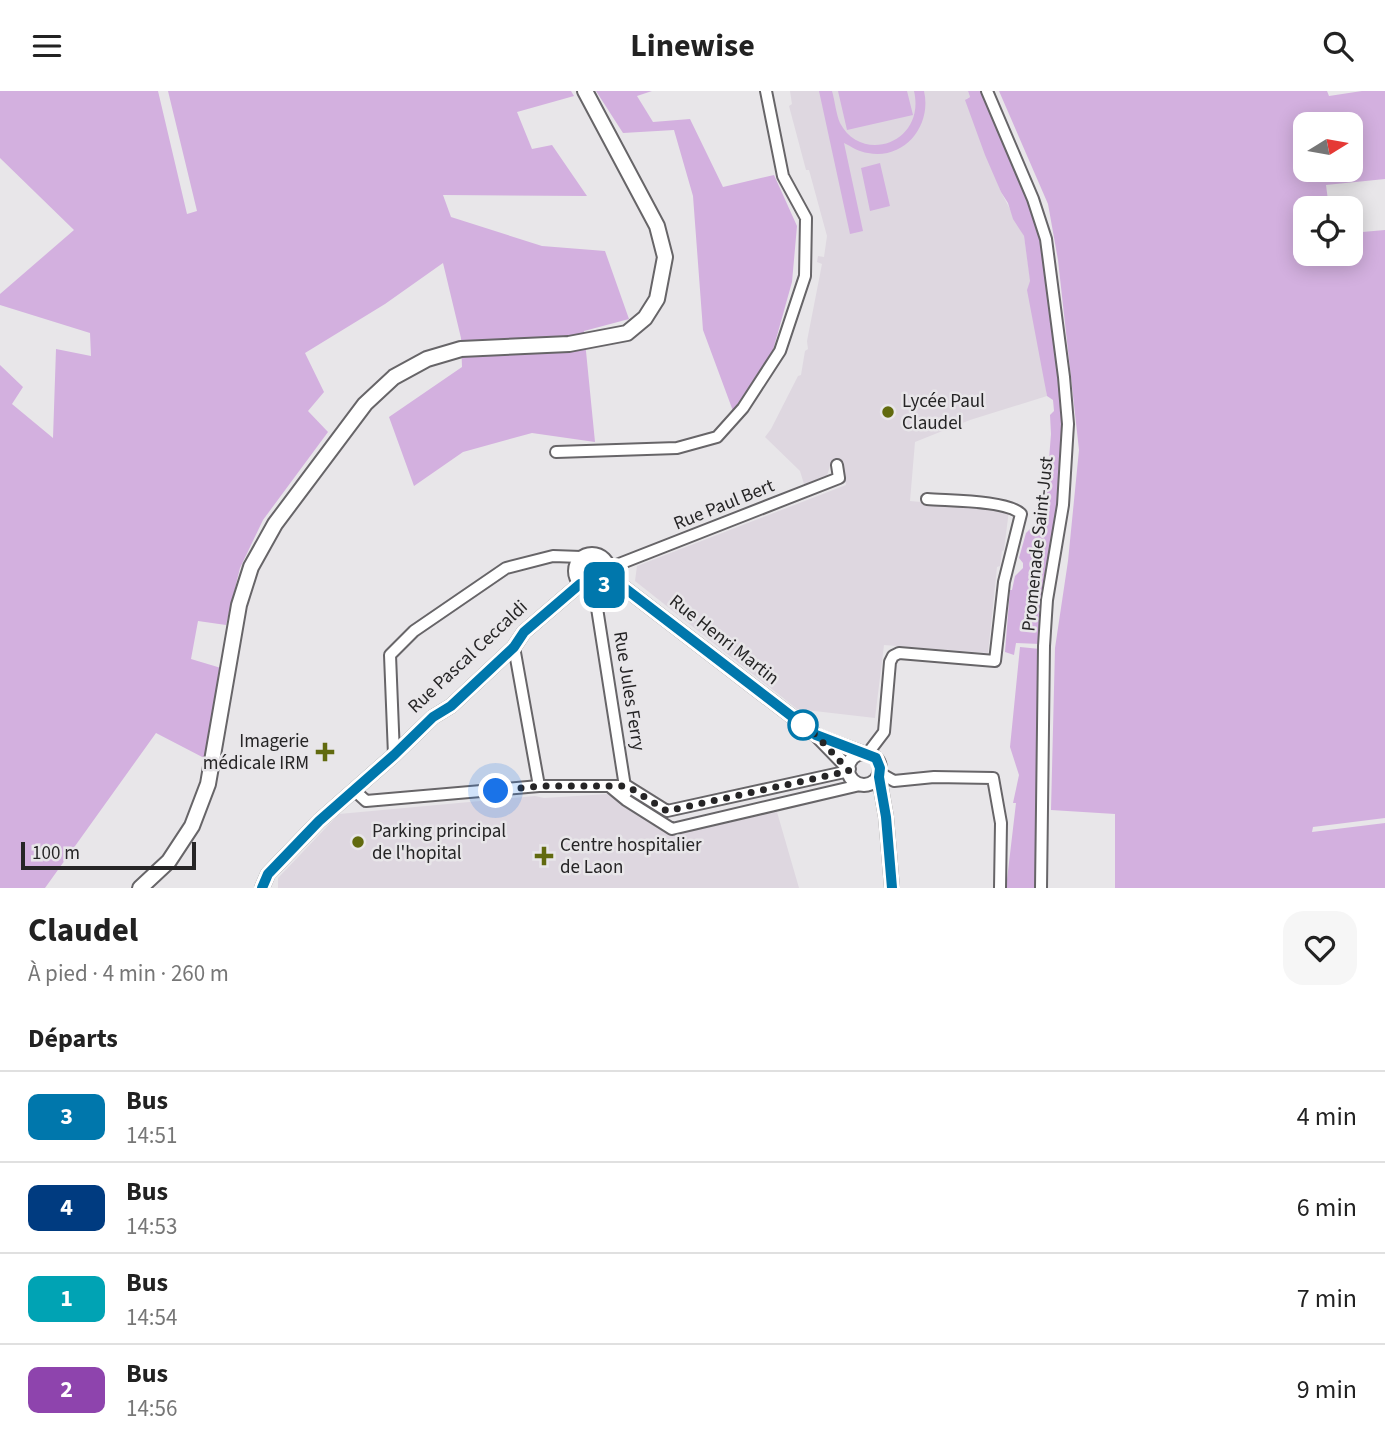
<!DOCTYPE html>
<html lang="fr">
<head>
<meta charset="utf-8">
<style>
  body { margin:0; font-family:"Source Sans 3",sans-serif; background:#f6f6f6; color:#222; height:100vh; display:flex; flex-direction:column; font-size:26px; white-space:nowrap }
  * { box-sizing:border-box; margin:0 }
  p { font-size:23px; color:#767676 }
  .icon { flex:none; width:38px; height:38px; fill:none; stroke:currentColor; stroke-width:2; stroke-linecap:round; stroke-linejoin:round }
  .map { position:relative; height:797px; overflow:hidden }
  .side { display:flex; flex-direction:column; background:#fff; flex:1 }
  .side>* { flex:none }
  .badge { padding:0 14px; border-radius:10px; font-size:24px; line-height:46px }
  .needle { width:46px; rotate:79deg }
  .fabs { position:absolute; left:1293px; top:21px; display:grid; gap:14px }
  .fabs a { display:grid; place-items:center; width:70px; height:70px; border-radius:14px; background:#fff; box-shadow:0 4px 18px #0003; font-size:35px }
  .scale { position:absolute; left:21px; bottom:18px; width:175px; box-sizing:border-box; padding-left:7px; border:4px solid #262526; border-top:0; font-size:19px; line-height:24px; white-space:nowrap; color:#262526; -webkit-text-stroke:5px #e8e6e9; paint-order:stroke }
  .you { position:absolute; width:35px; height:35px; margin:-18px; border:5px solid #fff; border-radius:50%; background:#1a73e8; box-shadow:0 0 0 10px #1a73e833 }
  .map>.badge { position:absolute; translate:-50% -50%; box-shadow:0 0 0 4px #fff }
  h2 { padding:0 28px; font-size:26px; line-height:63px }
  .round { display:grid; place-items:center; flex:none; width:74px; height:74px; border-radius:21px; background:#f6f6f6 }
  .overview { display:flex; align-items:center; justify-content:space-between; height:119px; padding:0 28px }
  h1 { font-size:33px; font-weight:700; line-height:52px }
  ul { padding:0; list-style:none }
  li { display:flex; align-items:center; gap:21px; height:91px; padding:0 28px; border-top:2px solid #e0e0e0 }
  li div { flex:1 }
  li b { display:block; font-size:26px }
  li em { font-style:normal }
  li .badge { min-width:77px; font-weight:700; text-align:center }
  header { display:flex; justify-content:space-between; align-items:center; height:91px; padding:0 28px; background:#fff; font-size:32px; font-weight:700 }
  .map>svg:first-child { display:block }
  .built { fill:#ded7e0 }
  .green { fill:#d3b0df; fill-rule:evenodd }
  .lines { fill:none; stroke-linecap:round; stroke-linejoin:round }
  .minor-casing { stroke:#676568; stroke-width:14 }
  .tertiary-casing { stroke:#676568; stroke-width:16 }
  .secondary-casing { stroke:#676568; stroke-width:18 }
  .minor { stroke:#fff; stroke-width:10 }
  .tertiary { stroke:#fff; stroke-width:12 }
  .secondary { stroke:#fff; stroke-width:14 }
  .line-casing { stroke:#fff; stroke-width:16 }
  .line { stroke:#0077ac; stroke-width:10 }
  .walk { stroke:#262526; stroke-width:7; stroke-dasharray:0 12.6 }
  .poi-dot { fill:#616a0e; stroke:#e8e6e9; stroke-width:2.5 }
  .stop-dot { fill:#fff; stroke:#0077ac; stroke-width:3.5 }
  .labels { text-anchor:middle; dominant-baseline:central; stroke-width:5; stroke-linejoin:round; paint-order:stroke }
  .poi-label { font-size:19px; fill:#262526; stroke:#e8e6e9; text-anchor:start }
  .street-label { font-size:19px; fill:#262526; stroke:#e8e6e9 }
</style>
</head>
<body>
<header><svg class="icon" aria-label="menu" viewBox="0 0 24 24"><path d="M4 6h16M4 12h16M4 18h16"/></svg>Linewise<svg class="icon" aria-label="search" viewBox="0 0 24 24"><circle cx="10" cy="10" r="6"/><path d="M15 15l6 6"/></svg></header>
<div class="map">
<svg width="1385" height="797" viewBox="0 0 1385 797">
  <rect width="100%" height="100%" fill="#e8e6e9"/>
  <path class="built" d="M790,0H968L970,6L966,8L1001,101L1024,145L1047,305L970,329L915,351L910,410L1009,419L1004,459L1002,460L1000,475L997,476L988,562L884,554L875,627L797,618L635,490L637,475L846,394L842,375L837,374L830,375L827,385L804,393L800,380L765,346L771,338L798,285L801,284L805,260L808,258L807,250L822,173L817,171L818,165L824,166L827,145L809,79H806L789,15L792,13Z
    M608,703L672,744L777,721L799,797H278V787L339,723L535,705L544,707Z"/>
  <path class="green" d="M0,0H158L187,123L197,120L168,0H571L574,5L517,21L532,58L552,54L587,105L443,104L451,126L542,155L605,160L629,228L584,240L595,351L532,342L463,361L414,395L389,326L462,276L461,247L443,172L385,213L305,262L324,301L308,320L328,341L263,429L240,477L226,534L198,530L191,568L221,577L208,669L156,642L45,797H0V274L23,296L12,313L53,347L56,258L91,265L90,242L0,214V203L74,139L0,67Z
    M596,0H652L637,5L653,31L690,28L723,96L774,84L797,135L792,191L773,259L733,320L703,239L693,105L674,39L623,42Z
    M819,0H832C835,10 836,23 840,32C862,74 926,52 914,0H924C932,34 905,69 868,62C859,61 852,56 844,52L863,140L850,143Z
    M838,0H907L913,24L847,39Z
    M968,0H984L1029,108L1044,154L1065,335L1061,411L1046,496L1040,553L1016,552L1014,564L1005,561L1010,499H1012L1015,485L1023,477V472L1019,467L1026,442L1038,430L1045,418L1051,343L1050,324L1054,320L1053,309L1047,305L1027,199L1030,190L1024,145L1013,128L1008,112L1001,101L985,64L965,9L970,6Z
    M999,0H1327L1329,5L1362,0H1385V88L1326,94L1329,117H1306V163H1351V142L1385,139V727L1313,736L1312,741L1385,732V797H1115V723L1051,719L1055,557L1068,470L1079,359L1058,169L1048,113ZM1306,33H1351V79H1306Z
    M880,72L890,115L870,120L861,77Z
    M1020,556L1040,558L1035,797H1006L1016,712H1013L1019,684L1010,656Z"/>
  <g class="lines">
    <defs>
      <path id="minor" d="M987,0L1033,108L1046,148L1064,286L1068,333L1063,414L1047,509L1044,555L1041,797
        M556,361L677,357L717,346L743,317L780,260L805,185L806,127L783,85L766,0
        M609,477L839,387L837,374
        M594,498L626,702
        M514,556L539,695
        M868,662L884,641L890,571L893,565L899,562L995,570L1004,491L1021,423C1007,409 948,410 927,408
        M394,664L390,564L414,540L506,477L553,465L581,466
        M880,682L894,690L934,686L993,687L1001,732L1000,797
        M609,695L626,709L672,738L860,694
        M354,699L366,710L539,695H627L667,720L849,680"/>
      <path id="tertiary" d="M575 480a17 17 0 1 1 34 0a17 17 0 1 1-34 0Z
        M609,485L816,644L849,678
        M820,646L863,662
        M848 678a16 16 0 1 1 32 0a16 16 0 1 1-32 0Z
        M879,686L886,726L892,797
        M262,797L268,783L319,730L394,664L433,626L451,615L514,556L524,541L580,493"/>
      <path id="secondary" d="M140,797L169,770L192,735L208,693L239,514L251,476L275,433L365,313L394,286L427,268L461,258L569,253L627,242L645,227L657,208L665,166L657,135L585,0"/>
    </defs>
    <use href="#minor" class="minor-casing"/>
    <use href="#tertiary" class="tertiary-casing"/>
    <use href="#secondary" class="secondary-casing"/>
    <use href="#minor" class="minor"/>
    <use href="#tertiary" class="tertiary"/>
    <use href="#secondary" class="secondary"/>
  </g>
  <g class="lines">
    <defs>
      <path id="line" d="M262,797L268,783L319,730L394,664L433,626L451,615L514,556L524,541L580,493L594,498L604,494L609,485L816,644L876,667L880,677L879,686L886,726L892,797"/>
    </defs>
    <use href="#line" class="line-casing"/>
    <use href="#line" class="line"/>
    <path class="walk" d="M496,700L539,695H627L667,720L849,680L816,644L796,629L803,634"/>
  </g>
  <g class="poi-dot">
    <circle cx="888" cy="321" r="7"/>
    <path d="M321.5 650.5h7v7h7v7h-7v7h-7v-7h-7v-7h7z"/>
    <circle cx="358" cy="751" r="7"/>
    <path d="M540.5 754.5h7v7h7v7h-7v7h-7v-7h-7v-7h7z"/>
  </g>
  <circle class="stop-dot" cx="803" cy="634" r="14"/>
  <g class="labels">
    <g class="poi-label">
      <text x="902" y="310">Lycée Paul<tspan x="902" dy="22">Claudel</tspan></text>
      <text x="309" y="650" text-anchor="end">Imagerie<tspan x="309" dy="22">médicale IRM</tspan></text>
      <text x="372" y="740">Parking principal<tspan x="372" dy="22">de l'hopital</tspan></text>
      <text x="560" y="754">Centre hospitalier<tspan x="560" dy="22">de Laon</tspan></text>
    </g>
    <g class="street-label">
      <text transform="translate(724 414) rotate(-22)">Rue Paul Bert</text>
      <text transform="translate(1038 453) rotate(-84)">Promenade Saint-Just</text>
      <text transform="translate(724 549) rotate(38)">Rue Henri Martin</text>
      <text transform="translate(468 566) rotate(-43)">Rue Pascal Ceccaldi</text>
      <text transform="translate(629 600) rotate(81)">Rue Jules Ferry</text>
    </g>
  </g>
</svg>
<div class="fabs">
<a><svg class="needle" viewBox="-14 -14 28 28"><path d="M0-13l5 13h-10z" fill="#e53935"/><path d="M0 13l5-13h-10z" fill="#767676"/></svg></a>
<a><svg class="icon" aria-label="locate" viewBox="0 0 24 24"><circle cx="12" cy="12" r="6"/><path d="M12 2v4M12 18v4M2 12h4M18 12h4"/></svg></a>
</div>
<div class="scale">100 m</div>
<div class="you" style="left:496px;top:700px"></div>
<b class="badge" style="left:604px;top:494px;background:#0077ac;color:#fff">3</b>
</div>
<section class="side">
<div class="overview"><div><h1>Claudel</h1><p>À pied · 4 min · 260 m</p></div><a class="round"><svg class="icon" aria-label="heart" viewBox="0 0 24 24"><path d="M12 20l-8-8c-3-5 5-10 8-4 3-6 11-1 8 4z"/></svg></a></div>
<h2>Départs</h2>
<ul>
<li><span class="badge" style="background:#0077ac;color:#fff">3</span><div><b>Bus</b><p>14:51</p></div><em>4 min</em></li>
<li><span class="badge" style="background:#003b80;color:#fff">4</span><div><b>Bus</b><p>14:53</p></div><em>6 min</em></li>
<li><span class="badge" style="background:#00a3b4;color:#fff">1</span><div><b>Bus</b><p>14:54</p></div><em>7 min</em></li>
<li><span class="badge" style="background:#8e44ad;color:#fff">2</span><div><b>Bus</b><p>14:56</p></div><em>9 min</em></li>
</ul>
</section>
</body>
</html>
